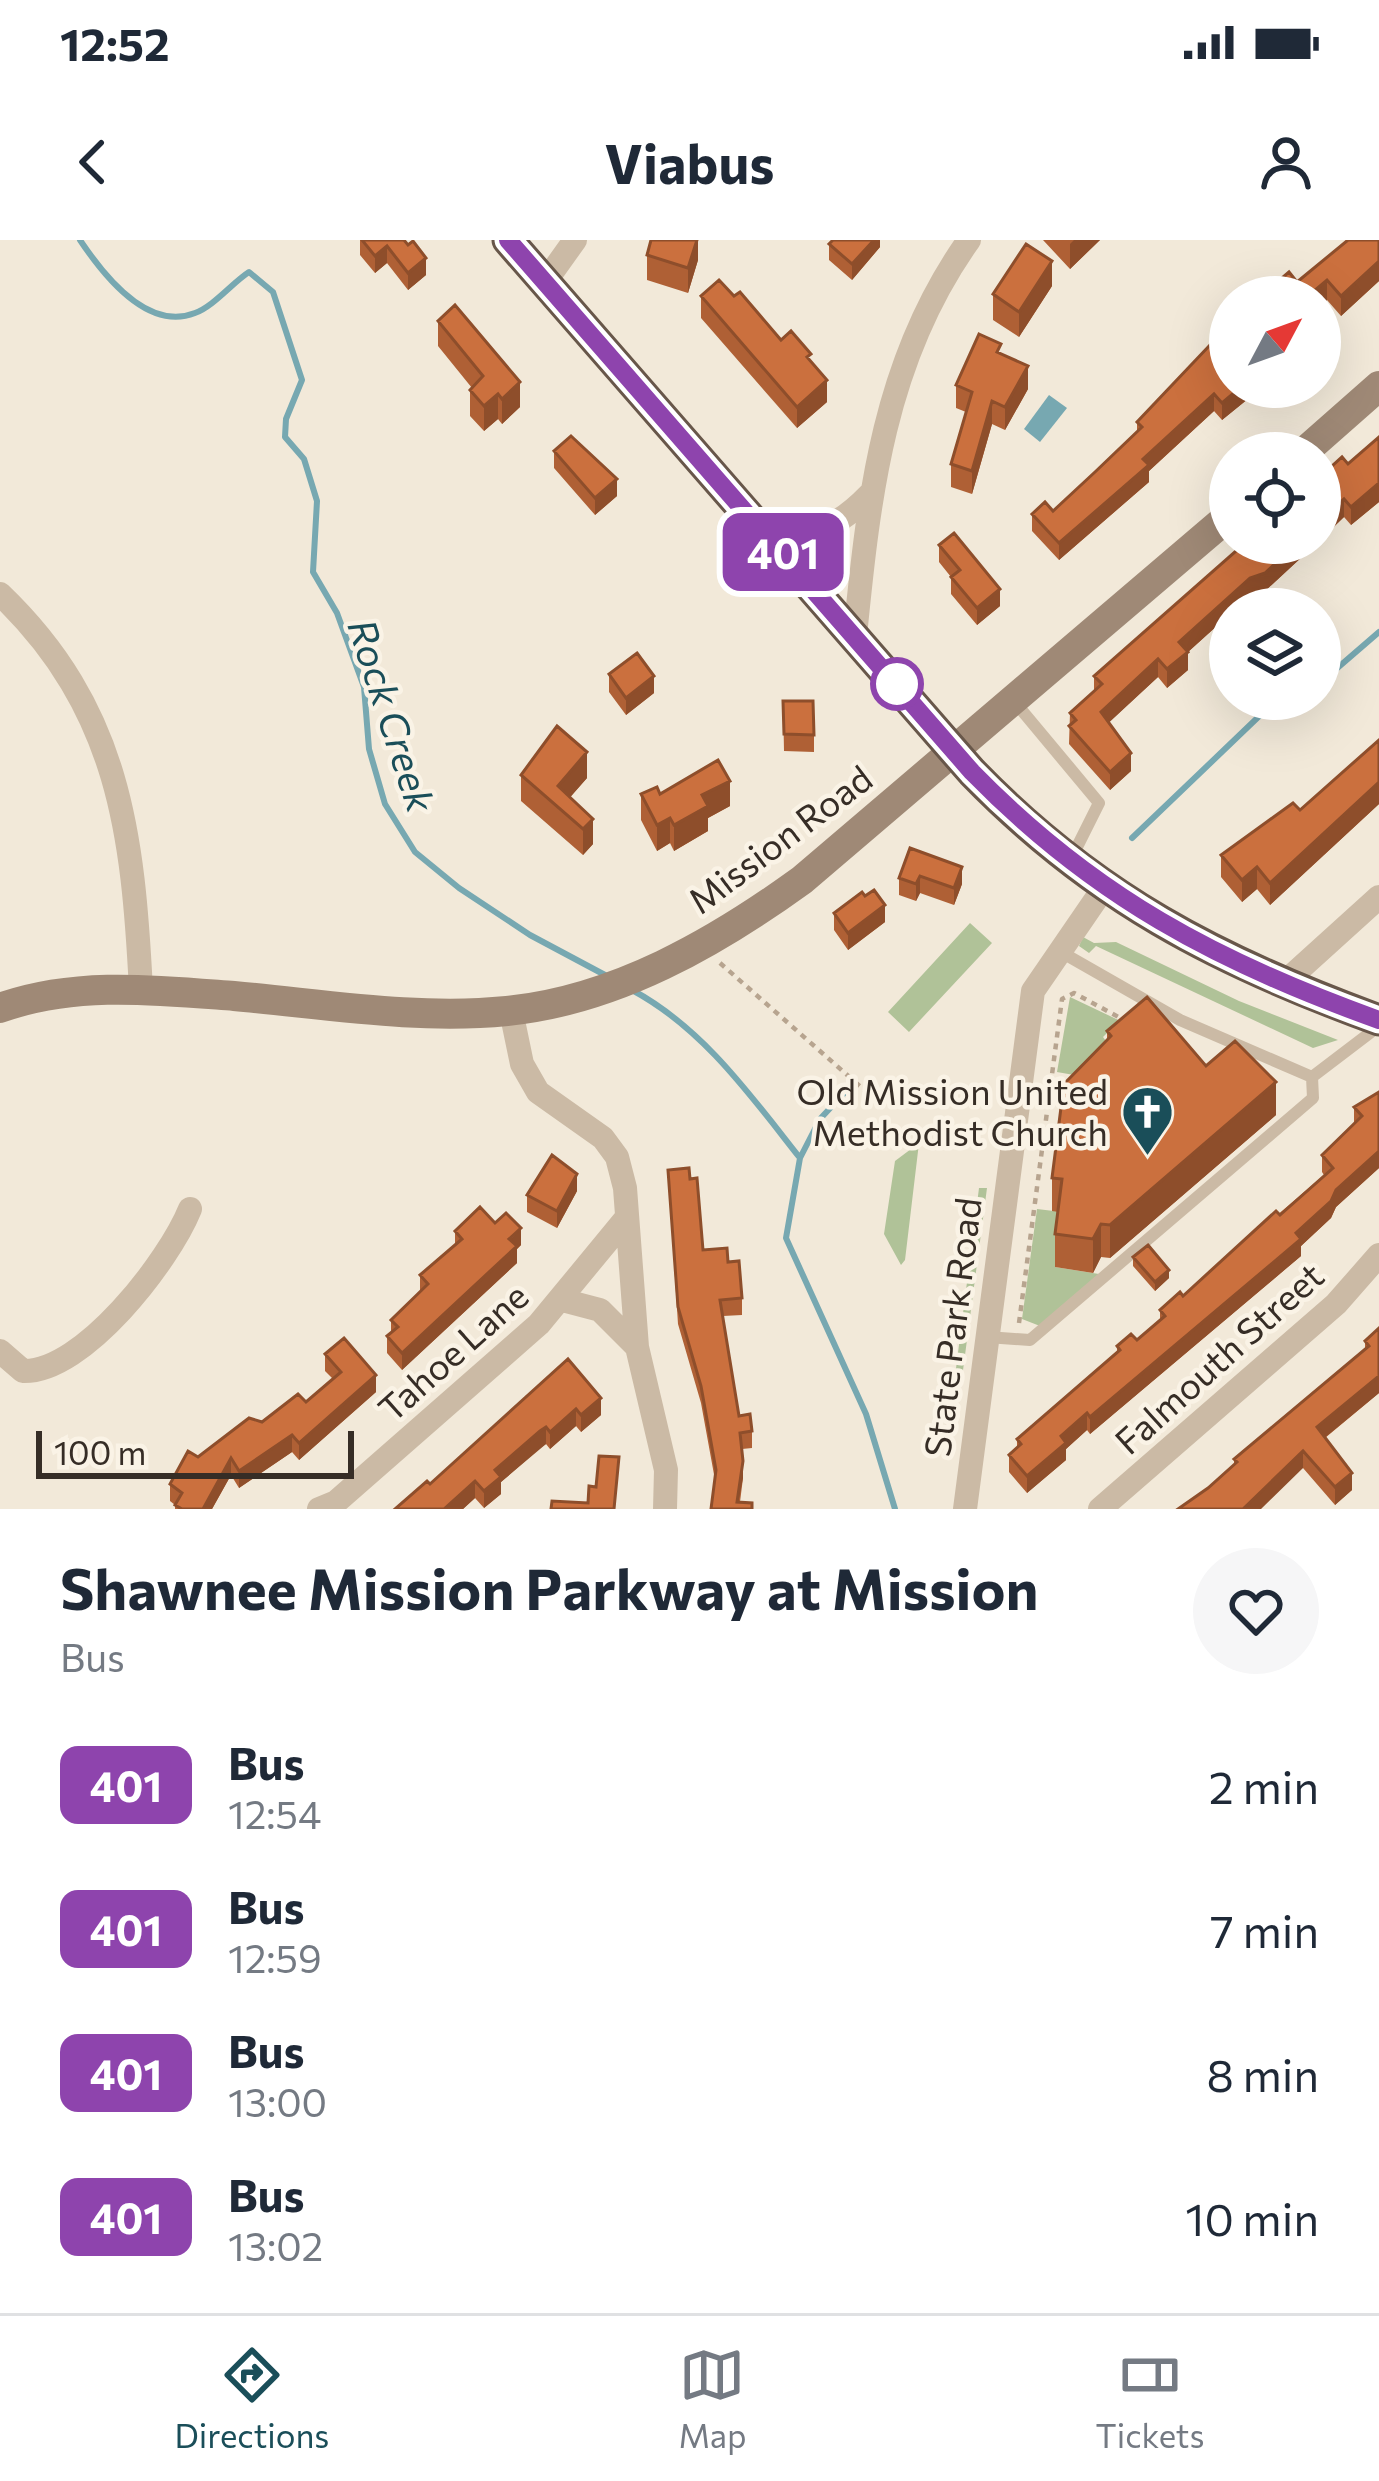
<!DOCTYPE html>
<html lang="en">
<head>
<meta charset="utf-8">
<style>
  body { margin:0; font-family:Commissioner,sans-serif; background:#f6f6f7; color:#1f2937; height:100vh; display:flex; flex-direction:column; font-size:45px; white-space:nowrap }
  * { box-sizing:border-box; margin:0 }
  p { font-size:39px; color:#747a83 }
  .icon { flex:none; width:66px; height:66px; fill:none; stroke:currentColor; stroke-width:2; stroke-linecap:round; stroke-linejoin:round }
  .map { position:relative; height:1269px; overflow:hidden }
  .side { display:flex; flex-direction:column; background:#fff; flex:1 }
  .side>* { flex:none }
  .badge { padding:0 24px; border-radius:18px; font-size:42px; line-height:78px }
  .needle { width:78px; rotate:49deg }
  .tools { position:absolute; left:1209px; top:36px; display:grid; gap:24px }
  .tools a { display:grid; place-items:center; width:132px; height:132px; border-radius:50%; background:#fff; box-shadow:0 12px 48px #0002; font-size:60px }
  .scale { position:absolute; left:36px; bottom:30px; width:318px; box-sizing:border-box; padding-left:12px; border:6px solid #362d26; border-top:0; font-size:33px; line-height:42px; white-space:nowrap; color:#362d26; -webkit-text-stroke:9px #faf3e6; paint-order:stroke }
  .map>.badge { position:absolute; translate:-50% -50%; box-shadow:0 0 0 6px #fff }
  .round { display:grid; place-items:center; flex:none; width:126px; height:126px; border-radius:63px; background:#f6f6f7 }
  .summary { display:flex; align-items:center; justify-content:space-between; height:204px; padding:0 60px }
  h1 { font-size:57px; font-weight:700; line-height:90px }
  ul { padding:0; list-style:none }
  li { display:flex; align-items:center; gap:36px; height:144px; padding:0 60px }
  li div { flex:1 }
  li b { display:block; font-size:45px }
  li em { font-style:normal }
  li .badge { min-width:132px; font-weight:700; text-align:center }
  .status { display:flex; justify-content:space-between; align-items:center; height:84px; padding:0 60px; background:#fff; direction:ltr }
  .status svg { height:33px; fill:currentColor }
  header { display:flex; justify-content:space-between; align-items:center; height:156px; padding:0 60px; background:#fff; font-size:54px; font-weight:700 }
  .menu { display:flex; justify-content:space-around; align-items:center; height:168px; border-top:3px solid #e0e1e3; background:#fff; font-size:33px; color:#747a83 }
  .menu a { display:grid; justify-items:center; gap:6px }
  .menu .selected { color:#1a4e59 }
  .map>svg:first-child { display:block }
  .green { fill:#b0c298 }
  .water { fill:#77a8b1 }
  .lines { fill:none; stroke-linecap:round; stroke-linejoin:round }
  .stream { stroke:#77a8b1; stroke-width:6 }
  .path { stroke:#b7a48f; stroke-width:4.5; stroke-dasharray:6 6; stroke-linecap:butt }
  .service { stroke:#cbbaa5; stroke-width:12 }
  .minor { stroke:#cbbaa5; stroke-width:24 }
  .secondary { stroke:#9f8976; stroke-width:30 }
  .trunk { stroke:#68574a; stroke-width:33 }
  .wall { fill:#af6035 }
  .shaded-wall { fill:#8e4e2b }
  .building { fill:#cb703e; stroke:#8e4e2b; stroke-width:3 }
  .line-casing { stroke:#fff; stroke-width:27 }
  .line { stroke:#8e44ad; stroke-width:18 }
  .stop-dot { fill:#fff; stroke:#8e44ad; stroke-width:6 }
  .labels { text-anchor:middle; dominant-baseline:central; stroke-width:9; stroke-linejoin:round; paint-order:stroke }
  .street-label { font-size:36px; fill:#362d26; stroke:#faf3e6 }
  .poi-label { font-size:36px; fill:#362d26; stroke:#faf3e6; text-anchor:end }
  .water-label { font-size:39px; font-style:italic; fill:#1a4e59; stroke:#faf3e6 }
</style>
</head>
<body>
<div class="status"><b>12:52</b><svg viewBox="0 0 49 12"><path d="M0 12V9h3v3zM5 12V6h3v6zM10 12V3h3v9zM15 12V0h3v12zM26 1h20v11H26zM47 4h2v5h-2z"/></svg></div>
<header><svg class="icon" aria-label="back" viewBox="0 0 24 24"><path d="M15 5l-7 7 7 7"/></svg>Viabus<svg class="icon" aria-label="person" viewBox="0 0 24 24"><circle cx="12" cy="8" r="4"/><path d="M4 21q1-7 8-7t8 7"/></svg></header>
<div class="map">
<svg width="1379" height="1269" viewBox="0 0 1379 1269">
  <rect width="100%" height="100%" fill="#f2e9d9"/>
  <path class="green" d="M970,683L992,703L909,792L888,772Z
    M1083,697L1094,703L1116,702L1239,761L1338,800L1313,808L1096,706L1089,713L1079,706Z
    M1070,757L1131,786L1113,787L1103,797L1109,805L1074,835L1057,832Z
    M919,903L905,1020L901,1025L884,994L895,921Z
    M979,948H987L960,1153L953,1152Z
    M1037,969L1062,972L1055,1027L1099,1034L1040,1086L1022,1079Z"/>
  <path class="water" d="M1049,155L1067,168L1040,202L1024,189Z"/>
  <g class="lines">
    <path class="stream" d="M80,0C102,33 147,92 195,73C214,66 232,43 249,32L273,52L302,140L286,179L285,197L304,219L317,261L313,332L337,373L364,447L369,509L385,564L415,612L459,648L530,695L605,735
      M1320,443L1379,392
      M1132,598L1273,463L1286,459
      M632,750C703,788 751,856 800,918L786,998L866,1174L895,1269
      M800,918L820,879L847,850"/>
    <path class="path" d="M720,723L871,856
      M1019,1083L1062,759L1074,753L1124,780"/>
    <path class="service" d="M1014,461L1099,563L1071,619
      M1061,712L1180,780L1312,837L1379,786
      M987,1097L1030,1100L1313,858L1312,837"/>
    <path class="minor" d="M545,42L575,0
      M762,289C809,300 836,289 869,255
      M0,354C120,469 133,594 141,750
      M855,396C869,254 884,119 969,0
      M1284,743L1379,657
      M511,771L522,824L538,852L603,898L617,917L625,948L637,1107L666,1230L665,1269
      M562,1060L600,1070L637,1107
      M0,1111L23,1131C83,1133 169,1021 190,969
      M319,1269L336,1262L539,1084L624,981
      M965,1269L1033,751L1103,649
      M1100,1269L1336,1064L1379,1015"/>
    <path class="secondary" d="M1303,213L1379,146
      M0,768C75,741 156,750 234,756C324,764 417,780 507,771C616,760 715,703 802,640L1230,275"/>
    <path class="trunk" d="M508,0L972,532C1093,657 1217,721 1379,780"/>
  </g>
  <path class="wall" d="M360,0H391L426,35L408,50L387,23L375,33L360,15Z
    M698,0V20L688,53L647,40V15Z
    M880,0V7L852,40L829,20V4Z
    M1043,0H1100L1070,29Z
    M1379,0V41L1341,76L1327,60L1320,66V57H1268V50L1297,42Z
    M1052,46L1019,97L993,80V54Z
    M701,56H734L781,100L811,121L827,162L797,188L701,78Z
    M438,81L520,167L502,184L498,179L484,191L470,176V150L472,148L438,106Z
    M1001,114L1028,149L1005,190L992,184L972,254L951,247V224L966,172L956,168V145Z
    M1224,123L1254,147V154L1222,180L1214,171L1149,231V242L1059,320L1032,291V274L1053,271L1137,192V182Z
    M1379,197V262L1351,285L1344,277L1320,300V237L1348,224Z
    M554,211L617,256L595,275L554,228Z
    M1245,303H1317L1265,351L1250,356L1188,412V430L1167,448L1158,437L1109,482L1131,531L1110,550L1069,504L1070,473L1094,451V436Z
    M939,305L1000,366L977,385L951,354V337L939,322Z
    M609,434L654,453L626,475L609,452Z
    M783,461L814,495V512L784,511Z
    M1379,500V564L1270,665L1257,649L1242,662L1221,637V615L1300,570Z
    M521,535L587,538L570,557L593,604L583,615L521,561Z
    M641,554H660L730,566L708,578V591L674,611L670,603L657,611L641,580Z
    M910,608L962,644L954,665L920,653L916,661L899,655V638Z
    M865,656L885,682L848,710L834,690V673Z
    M1107,791L1206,826L1276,875L1110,1018L1101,1017L1093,1033L1055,1027V994L1058,972L1052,971V938L1107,801Z
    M1379,852V928L1336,967L1331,978L1301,1006V1016L1090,1194L1087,1190L1066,1209V1220L1027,1253L1009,1232V1215L1017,1208V1199L1117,1113V1106L1137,1100L1160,1080V1070L1183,1056L1324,935L1322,932V915L1354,884V867Z
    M668,930L703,1010L728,1022L742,1058V1075L723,1076L739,1176L752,1191V1208L742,1209L743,1238L740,1262L711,1269L715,1240L701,1163L678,1084Z
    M577,951L557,988L527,972V955Z
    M495,983L521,1005L517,1009V1023L402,1130L387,1113V1096L391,1093V1080L420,1051V1035L455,1005V991Z
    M1133,1017L1169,1038L1155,1051L1133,1026Z
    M1379,1088V1153L1325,1198L1352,1250L1335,1265L1303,1228L1208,1248L1234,1225V1219L1365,1109V1101Z
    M325,1114L376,1152L299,1220L292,1212L239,1248L231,1235L212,1269H175V1265L170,1261V1244L198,1217L306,1162L333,1139L325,1131Z
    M568,1119L601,1175L581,1192L576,1186L550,1209L546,1204L540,1208L501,1242V1254L484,1268L475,1258L463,1269H395L430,1244Z"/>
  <path class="shaded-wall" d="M697,0H698V20L688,53V28Z
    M874,0H880V7L852,40V24Z
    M1074,0H1100L1070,29V4Z
    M387,6V23L375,33V16Z
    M426,18V35L408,50V33Z
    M1052,21V46L1019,97V72Z
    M1379,21V41L1341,76V56Z
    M1327,40V60L1320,66V57H1307Z
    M1028,126V149L1005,190V167Z
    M827,140V162L797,188V167Z
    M520,142V167L502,184V159Z
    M1241,147H1254V154L1222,180V163Z
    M498,154V179L484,191V166Z
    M1214,154V171L1149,231V242L1059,320V303L1143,219Z
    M992,161V184L972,254V231Z
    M1379,228V262L1351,285V267Z
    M617,239V256L595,275V258Z
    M1344,259V277L1320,300V282Z
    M1297,303H1317L1265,351L1250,356L1235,369H1230V374L1188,412V430L1167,448V429L1179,402L1250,338Z
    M1000,349V366L977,385V368Z
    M1158,419V437L1101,490V472Z
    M654,436V453L626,475V458Z
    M587,512V538L560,569L558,546Z
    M1131,513V531L1110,550V532Z
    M730,541V566L708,578V591L674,611V585L702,555Z
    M1379,542V564L1270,665V643Z
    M670,578V603L657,611V585Z
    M593,579V604L583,615V589Z
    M962,627V644L954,665V648Z
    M1257,627V649L1242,662V640Z
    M920,636V653L916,661V644Z
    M885,665V682L848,710V693Z
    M1276,842V875L1110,1018V985Z
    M1379,911V928L1336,967L1331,978L1301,1006V1016L1090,1194V1177L1296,993L1336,950Z
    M577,934V951L557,988V971Z
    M1101,984V1017L1093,1033V999Z
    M521,988V1005L517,1009V1023L402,1130V1113Z
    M1169,1030V1038L1155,1051V1042Z
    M376,1135V1152L299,1220V1203Z
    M1379,1136V1153L1317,1204V1187Z
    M601,1158V1175L581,1192V1175Z
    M576,1169V1186L550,1209V1192Z
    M1087,1173V1190L1066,1209V1220L1027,1253V1236L1061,1196Z
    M546,1187V1204L501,1242V1254L484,1268V1251L495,1230Z
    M292,1195V1212L239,1248V1231Z
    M1303,1211V1228L1261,1269H1243Z
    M231,1218V1235L212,1269H203Z
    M743,1221V1238L737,1269Z
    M1352,1233V1250L1335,1265V1247Z
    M475,1241V1258L463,1269H444Z"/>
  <path class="building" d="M362,0H404L408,5L413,1L426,18L408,33L387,6L375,16Z
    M651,0H697L688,28L647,15Z
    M833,0H874L852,24L829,4Z
    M1348,0H1379V21L1341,56L1327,40L1307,57H1274L1268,50L1289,32L1297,42Z
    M1026,4L1052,21L1019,72L993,54Z
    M719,40L734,56L740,52L781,100L791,91L811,114L807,117L827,140L797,167L701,56Z
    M455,65L520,142L502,159L498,154L484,166L470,150L483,136L438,81Z
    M979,94L1001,104L997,112L1028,126L1005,167L992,161L972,231L951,224L972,152L956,145Z
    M1210,105L1224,123L1230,118V147H1241L1222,163L1214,154L1143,219L1149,225L1059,303L1032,274L1045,262L1053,271L1095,232L1142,187L1137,182Z
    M571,196L617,239L595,258L554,211Z
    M1379,197V243L1351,267L1344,259L1320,282V237L1342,217L1348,224Z
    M954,293L1000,349L977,368L951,337L960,330L939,305Z
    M1245,303H1297L1265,333L1250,338L1179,402L1188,412L1167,429L1158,419L1101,472L1131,513L1110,532L1069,486L1076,480L1070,473L1102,444L1094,436Z
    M637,413L654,436L626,458L609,434Z
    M783,461H813L814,495L784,494Z
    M557,486L587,512L558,546L593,579L583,589L521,535Z
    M1379,500V542L1270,643L1257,627L1242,640L1221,615L1293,563L1300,570Z
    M718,520L730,541L702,555L708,566L674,585L670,578L657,585L641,554L657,547L660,554Z
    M910,608L962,627L954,648L920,636L916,644L899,638Z
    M874,650L885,665L848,693L834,673L862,652L865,656Z
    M1147,757L1206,826L1235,801L1276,842L1110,985L1101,984L1093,999L1055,994L1062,939L1052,938L1064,844L1111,796L1107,791Z
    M1379,852V911L1336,950L1331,961L1296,993L1301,999L1090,1177L1087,1173L1061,1196L1066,1203L1027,1236L1009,1215L1021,1204L1017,1199L1120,1110L1117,1106L1131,1094L1137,1100L1165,1076L1160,1070L1180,1052L1183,1056L1276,971L1280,975L1333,928L1322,915L1362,876L1354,867Z
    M552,915L577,934L557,971L527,955Z
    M689,928L690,939L697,938L703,1010L727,1008L728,1022L739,1021L742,1058L720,1060L739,1176L750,1174L752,1191L740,1193L743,1221L737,1262L752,1263V1269H711L716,1230L701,1146L678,1067L668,930Z
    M480,967L495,983L506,973L521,988L509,999L517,1006L402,1113L387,1096L398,1087L391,1080L428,1044L420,1035L462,999L455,991Z
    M1148,1005L1169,1030L1155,1042L1133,1017Z
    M1379,1088V1136L1317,1187L1352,1233L1335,1247L1303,1211L1243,1269H1178L1208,1248L1237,1222L1234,1219L1369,1106L1365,1101Z
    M344,1098L376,1135L299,1203L292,1195L239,1231L231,1218L203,1269H182L175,1265L182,1253L170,1244L188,1211L198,1217L249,1178L262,1182L298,1154L306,1162L341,1132L325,1114Z
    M568,1119L601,1158L581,1175L576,1169L550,1192L546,1187L540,1191L495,1230L501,1237L484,1251L475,1241L444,1269H395L427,1241L430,1244Z
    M599,1216L619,1217L614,1269H551L552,1261L588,1263L589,1246L596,1247Z"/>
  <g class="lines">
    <defs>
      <path id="line" d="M508,0L972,532C1093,656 1217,722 1379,780"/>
    </defs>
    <use href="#line" class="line-casing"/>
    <use href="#line" class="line"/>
  </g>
  <defs>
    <symbol id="church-pin" viewBox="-11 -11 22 30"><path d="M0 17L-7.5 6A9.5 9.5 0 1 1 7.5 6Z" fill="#1a4e59" stroke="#faf3e6"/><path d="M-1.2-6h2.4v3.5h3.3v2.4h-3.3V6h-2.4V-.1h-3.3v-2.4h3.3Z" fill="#fff"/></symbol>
  </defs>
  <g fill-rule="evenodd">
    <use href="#church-pin" x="1118" y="842" width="59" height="81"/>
  </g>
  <circle class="stop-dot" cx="897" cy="444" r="24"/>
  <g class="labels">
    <g class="street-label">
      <text transform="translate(779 598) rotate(-37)">Mission Road</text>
      <text transform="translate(951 1087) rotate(-83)">State Park Road</text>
      <text transform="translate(452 1111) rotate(-42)">Tahoe Lane</text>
      <text transform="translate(1218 1117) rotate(-42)">Falmouth Street</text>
    </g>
    <g class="poi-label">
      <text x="1108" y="850">Old Mission United<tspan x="1108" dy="41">Methodist Church</tspan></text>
    </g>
    <g class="water-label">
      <text transform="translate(393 475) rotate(72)">Rock Creek</text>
    </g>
  </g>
</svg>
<div class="tools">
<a><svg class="needle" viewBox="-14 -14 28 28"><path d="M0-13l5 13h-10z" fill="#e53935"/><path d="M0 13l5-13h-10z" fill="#747a83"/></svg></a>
<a><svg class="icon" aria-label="locate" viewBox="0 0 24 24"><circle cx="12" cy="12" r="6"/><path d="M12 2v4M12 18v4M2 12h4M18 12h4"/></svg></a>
<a><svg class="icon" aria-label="layers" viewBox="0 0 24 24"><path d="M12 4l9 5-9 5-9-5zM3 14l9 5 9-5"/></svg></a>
</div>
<div class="scale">100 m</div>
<b class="badge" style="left:783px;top:312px;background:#8e44ad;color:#fff">401</b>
</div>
<section class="side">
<div class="summary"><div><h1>Shawnee Mission Parkway at Mission</h1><p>Bus</p></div><a class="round"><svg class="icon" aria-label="heart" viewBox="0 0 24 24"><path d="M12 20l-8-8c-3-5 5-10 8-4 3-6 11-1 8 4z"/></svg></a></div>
<ul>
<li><span class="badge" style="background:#8e44ad;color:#fff">401</span><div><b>Bus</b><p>12:54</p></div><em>2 min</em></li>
<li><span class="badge" style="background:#8e44ad;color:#fff">401</span><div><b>Bus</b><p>12:59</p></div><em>7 min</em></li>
<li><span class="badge" style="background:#8e44ad;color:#fff">401</span><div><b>Bus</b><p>13:00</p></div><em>8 min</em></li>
<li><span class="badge" style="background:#8e44ad;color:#fff">401</span><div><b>Bus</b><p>13:02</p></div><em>10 min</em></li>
</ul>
</section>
<nav class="menu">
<a class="selected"><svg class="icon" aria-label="directions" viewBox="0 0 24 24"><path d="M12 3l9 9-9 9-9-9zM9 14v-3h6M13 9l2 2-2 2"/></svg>Directions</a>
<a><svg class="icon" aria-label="map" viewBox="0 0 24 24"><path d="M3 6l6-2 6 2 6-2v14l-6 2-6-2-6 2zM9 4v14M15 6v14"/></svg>Map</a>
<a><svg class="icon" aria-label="tickets" viewBox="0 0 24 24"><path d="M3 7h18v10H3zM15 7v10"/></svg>Tickets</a>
</nav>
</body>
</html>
